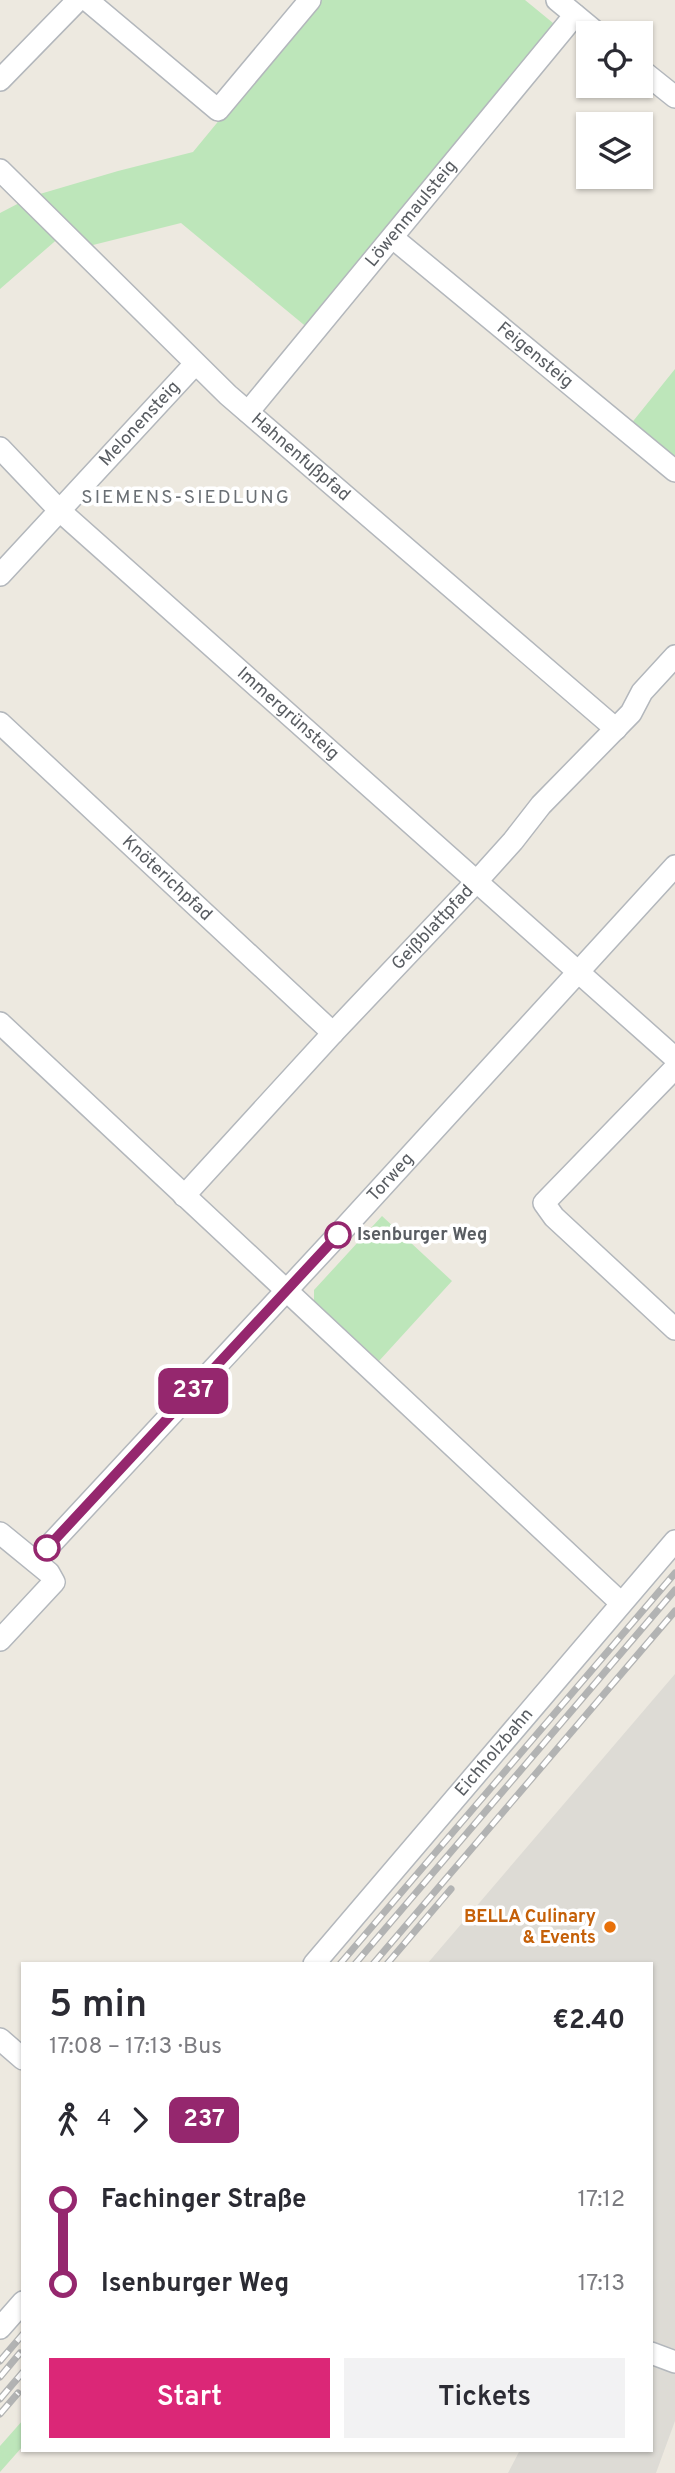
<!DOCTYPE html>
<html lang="en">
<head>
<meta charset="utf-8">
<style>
  body { margin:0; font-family:Overpass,sans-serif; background:#f2f2f3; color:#2b2b33; height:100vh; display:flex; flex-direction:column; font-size:26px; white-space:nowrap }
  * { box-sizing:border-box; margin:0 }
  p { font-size:23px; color:#7c7c81 }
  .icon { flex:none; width:38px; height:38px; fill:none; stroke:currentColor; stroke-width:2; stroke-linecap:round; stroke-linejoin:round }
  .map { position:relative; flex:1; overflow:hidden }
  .details { position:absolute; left:21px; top:1962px; width:632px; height:490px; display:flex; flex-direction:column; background:#fff; border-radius:0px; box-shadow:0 2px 5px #0004 }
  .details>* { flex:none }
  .badge { padding:0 14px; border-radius:10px; font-size:24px; line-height:46px }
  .tools { position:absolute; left:576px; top:21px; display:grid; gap:14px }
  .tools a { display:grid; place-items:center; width:77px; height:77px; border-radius:0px; background:#fff; box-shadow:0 2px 5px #0004; font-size:35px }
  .map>.badge { position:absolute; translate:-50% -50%; box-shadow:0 0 0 4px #fff }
  .legs { display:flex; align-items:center; gap:10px; height:77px; padding:0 28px; font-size:23px }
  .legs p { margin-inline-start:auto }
  .head { display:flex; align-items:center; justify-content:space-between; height:119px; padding:0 28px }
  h1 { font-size:38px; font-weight:600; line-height:52px }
  .button { display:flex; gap:14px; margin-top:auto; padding:14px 28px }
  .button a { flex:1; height:80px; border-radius:0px; background:#db2777; color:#fff; font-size:28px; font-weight:600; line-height:80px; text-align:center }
  .button a+a { background:#f2f2f3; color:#2b2b33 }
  ul { padding:0 28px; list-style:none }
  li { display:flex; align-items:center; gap:24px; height:84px; font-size:26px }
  li i { display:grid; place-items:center; width:10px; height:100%; margin:0 9px; background:currentColor }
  li i::after { content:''; width:18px; height:18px; margin:-9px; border:5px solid; border-radius:50%; background:#fff }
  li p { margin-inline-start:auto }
  li:first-child i { background:linear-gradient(#0000 50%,currentColor 0) }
  li:last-child i { background:linear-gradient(currentColor 50%,#0000 0) }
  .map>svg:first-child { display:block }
  .industrial { fill:#dddbd5 }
  .green { fill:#bde6ba }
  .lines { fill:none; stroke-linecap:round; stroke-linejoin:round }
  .minor-casing { stroke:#b3b7bc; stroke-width:24 }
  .minor { stroke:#fff; stroke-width:21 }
  .rail-casing { stroke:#b2b3b3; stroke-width:7 }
  .rail { stroke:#fff; stroke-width:4.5; stroke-dasharray:13; stroke-linecap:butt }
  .line-1-casing { stroke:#fff; stroke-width:16 }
  .line-1 { stroke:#95276e; stroke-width:10 }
  .stop-1-dot { fill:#fff; stroke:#95276e; stroke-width:3.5 }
  .food-dot { fill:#e8710a; stroke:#fff; stroke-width:2.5 }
  .labels { text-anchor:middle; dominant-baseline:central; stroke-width:7; stroke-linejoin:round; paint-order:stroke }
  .street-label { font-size:18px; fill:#595d62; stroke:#fff }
  .stop-label { font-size:18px; font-weight:bold; fill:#595d62; stroke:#fff; text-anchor:start }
  .food-label { font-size:18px; font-weight:bold; fill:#c56008; stroke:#fff; text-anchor:end }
  .neighbourhood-label { font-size:19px; letter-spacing:2px; fill:#6a6f74; stroke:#fff }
</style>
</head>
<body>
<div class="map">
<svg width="675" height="2473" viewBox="0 0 675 2473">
  <rect width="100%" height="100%" fill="#ede9e0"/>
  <path class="industrial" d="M675,1674V2421L656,2473H508L520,2450H651V1964H427Z"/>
  <path class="green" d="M318,0H525L553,23L554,33L309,329L181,223L85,247L33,196L118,171L193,152Z
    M25,200L61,236L0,289V213Z
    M675,369V462L630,425Z
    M382,1216L452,1281L379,1361L314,1301V1290Z
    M23,2420V2446L0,2472V2446Z"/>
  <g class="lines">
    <defs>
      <g id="minor">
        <path d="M87,0L218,110L310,0"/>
        <path d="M557,0L597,33"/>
        <path d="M640,69L675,97"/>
        <path d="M0,80L78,0"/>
        <path id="s1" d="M0,170L228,395L616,729"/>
        <path id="s2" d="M393,238L675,471"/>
        <path id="s3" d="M248,412L575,15"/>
        <path id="s4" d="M0,448L60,511L675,1058"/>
        <path id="s5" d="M0,575L195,364"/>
        <path id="s6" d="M0,723L333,1033"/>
        <path d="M0,1023L621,1603"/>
        <path d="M675,1068L544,1203L554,1217L675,1329"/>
        <path id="s7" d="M184,1196L333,1033L477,881L513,841L541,805L631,713L642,692L675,656"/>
        <path d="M0,1533L49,1573L54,1582L0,1640"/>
        <path id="s8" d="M35,1561L338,1235L675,866"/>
        <path id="s9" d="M314,1964L675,1541"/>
        <path d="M0,2039L23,2059"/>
        <path d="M0,2328L23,2302"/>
        <path d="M651,2353L675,2362"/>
      </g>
    </defs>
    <use href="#minor" class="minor-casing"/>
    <use href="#minor" class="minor"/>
    <defs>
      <path id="rail" d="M340,1964L675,1573
        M355,1964L675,1590
        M373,1964L675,1611
        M387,1964L451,1889
        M0,2361L23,2334
        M0,2377L20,2353
        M0,2399L23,2372
        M0,2414L18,2393"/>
    </defs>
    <use href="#rail" class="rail-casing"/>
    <use href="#rail" class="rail"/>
  </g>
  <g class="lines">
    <defs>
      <path id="line-1" d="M47,1548L338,1235"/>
    </defs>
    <use href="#line-1" class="line-1-casing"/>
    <use href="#line-1" class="line-1"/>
  </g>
  <g class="stop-1-dot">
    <circle cx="338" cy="1235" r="12"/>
    <circle cx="47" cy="1548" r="12"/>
  </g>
  <circle class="food-dot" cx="610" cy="1927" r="7"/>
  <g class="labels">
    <g class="street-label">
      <text stroke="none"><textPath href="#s3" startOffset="257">Löwenmaulsteig</textPath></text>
      <text stroke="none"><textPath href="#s2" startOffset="184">Feigensteig</textPath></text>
      <text stroke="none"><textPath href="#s5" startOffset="206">Melonensteig</textPath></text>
      <text stroke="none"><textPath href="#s1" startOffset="416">Hahnenfußpfad</textPath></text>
      <text stroke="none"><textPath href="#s4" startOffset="392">Immergrünsteig</textPath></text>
      <text stroke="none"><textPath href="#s6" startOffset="228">Knöterichpfad</textPath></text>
      <text stroke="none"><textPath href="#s7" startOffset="366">Geißblattpfad</textPath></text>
      <text stroke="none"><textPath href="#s8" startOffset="523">Torweg</textPath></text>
      <text stroke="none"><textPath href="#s9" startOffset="278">Eichholzbahn</textPath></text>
    </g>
    <g class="stop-label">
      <text x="357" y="1235">Isenburger Weg</text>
    </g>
    <g class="food-label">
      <text x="596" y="1917">BELLA Culinary<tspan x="596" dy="21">&amp; Events</tspan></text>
    </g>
    <g class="neighbourhood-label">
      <text x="186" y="498">SIEMENS-SIEDLUNG</text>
    </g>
  </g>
</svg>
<div class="tools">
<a><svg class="icon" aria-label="locate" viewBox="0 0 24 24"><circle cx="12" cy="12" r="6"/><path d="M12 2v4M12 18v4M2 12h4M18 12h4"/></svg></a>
<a><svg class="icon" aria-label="layers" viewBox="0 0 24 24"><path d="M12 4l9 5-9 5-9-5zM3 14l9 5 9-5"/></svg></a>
</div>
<b class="badge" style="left:193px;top:1391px;background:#95276e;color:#fff">237</b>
<section class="details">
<div class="head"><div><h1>5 min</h1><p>17:08 – 17:13 · Bus</p></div><b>€2.40</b></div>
<div class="legs"><svg class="icon" aria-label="walk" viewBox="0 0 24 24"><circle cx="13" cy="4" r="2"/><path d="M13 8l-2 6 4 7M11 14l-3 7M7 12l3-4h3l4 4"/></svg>4<svg class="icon" aria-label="forward" viewBox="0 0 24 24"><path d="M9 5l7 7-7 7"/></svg><b class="badge" style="background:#95276e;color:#fff">237</b></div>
<ul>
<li><i style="color:#95276e"></i><b>Fachinger Straße</b><p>17:12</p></li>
<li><i style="color:#95276e"></i><b>Isenburger Weg</b><p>17:13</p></li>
</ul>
<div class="button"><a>Start</a><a>Tickets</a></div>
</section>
</div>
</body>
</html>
